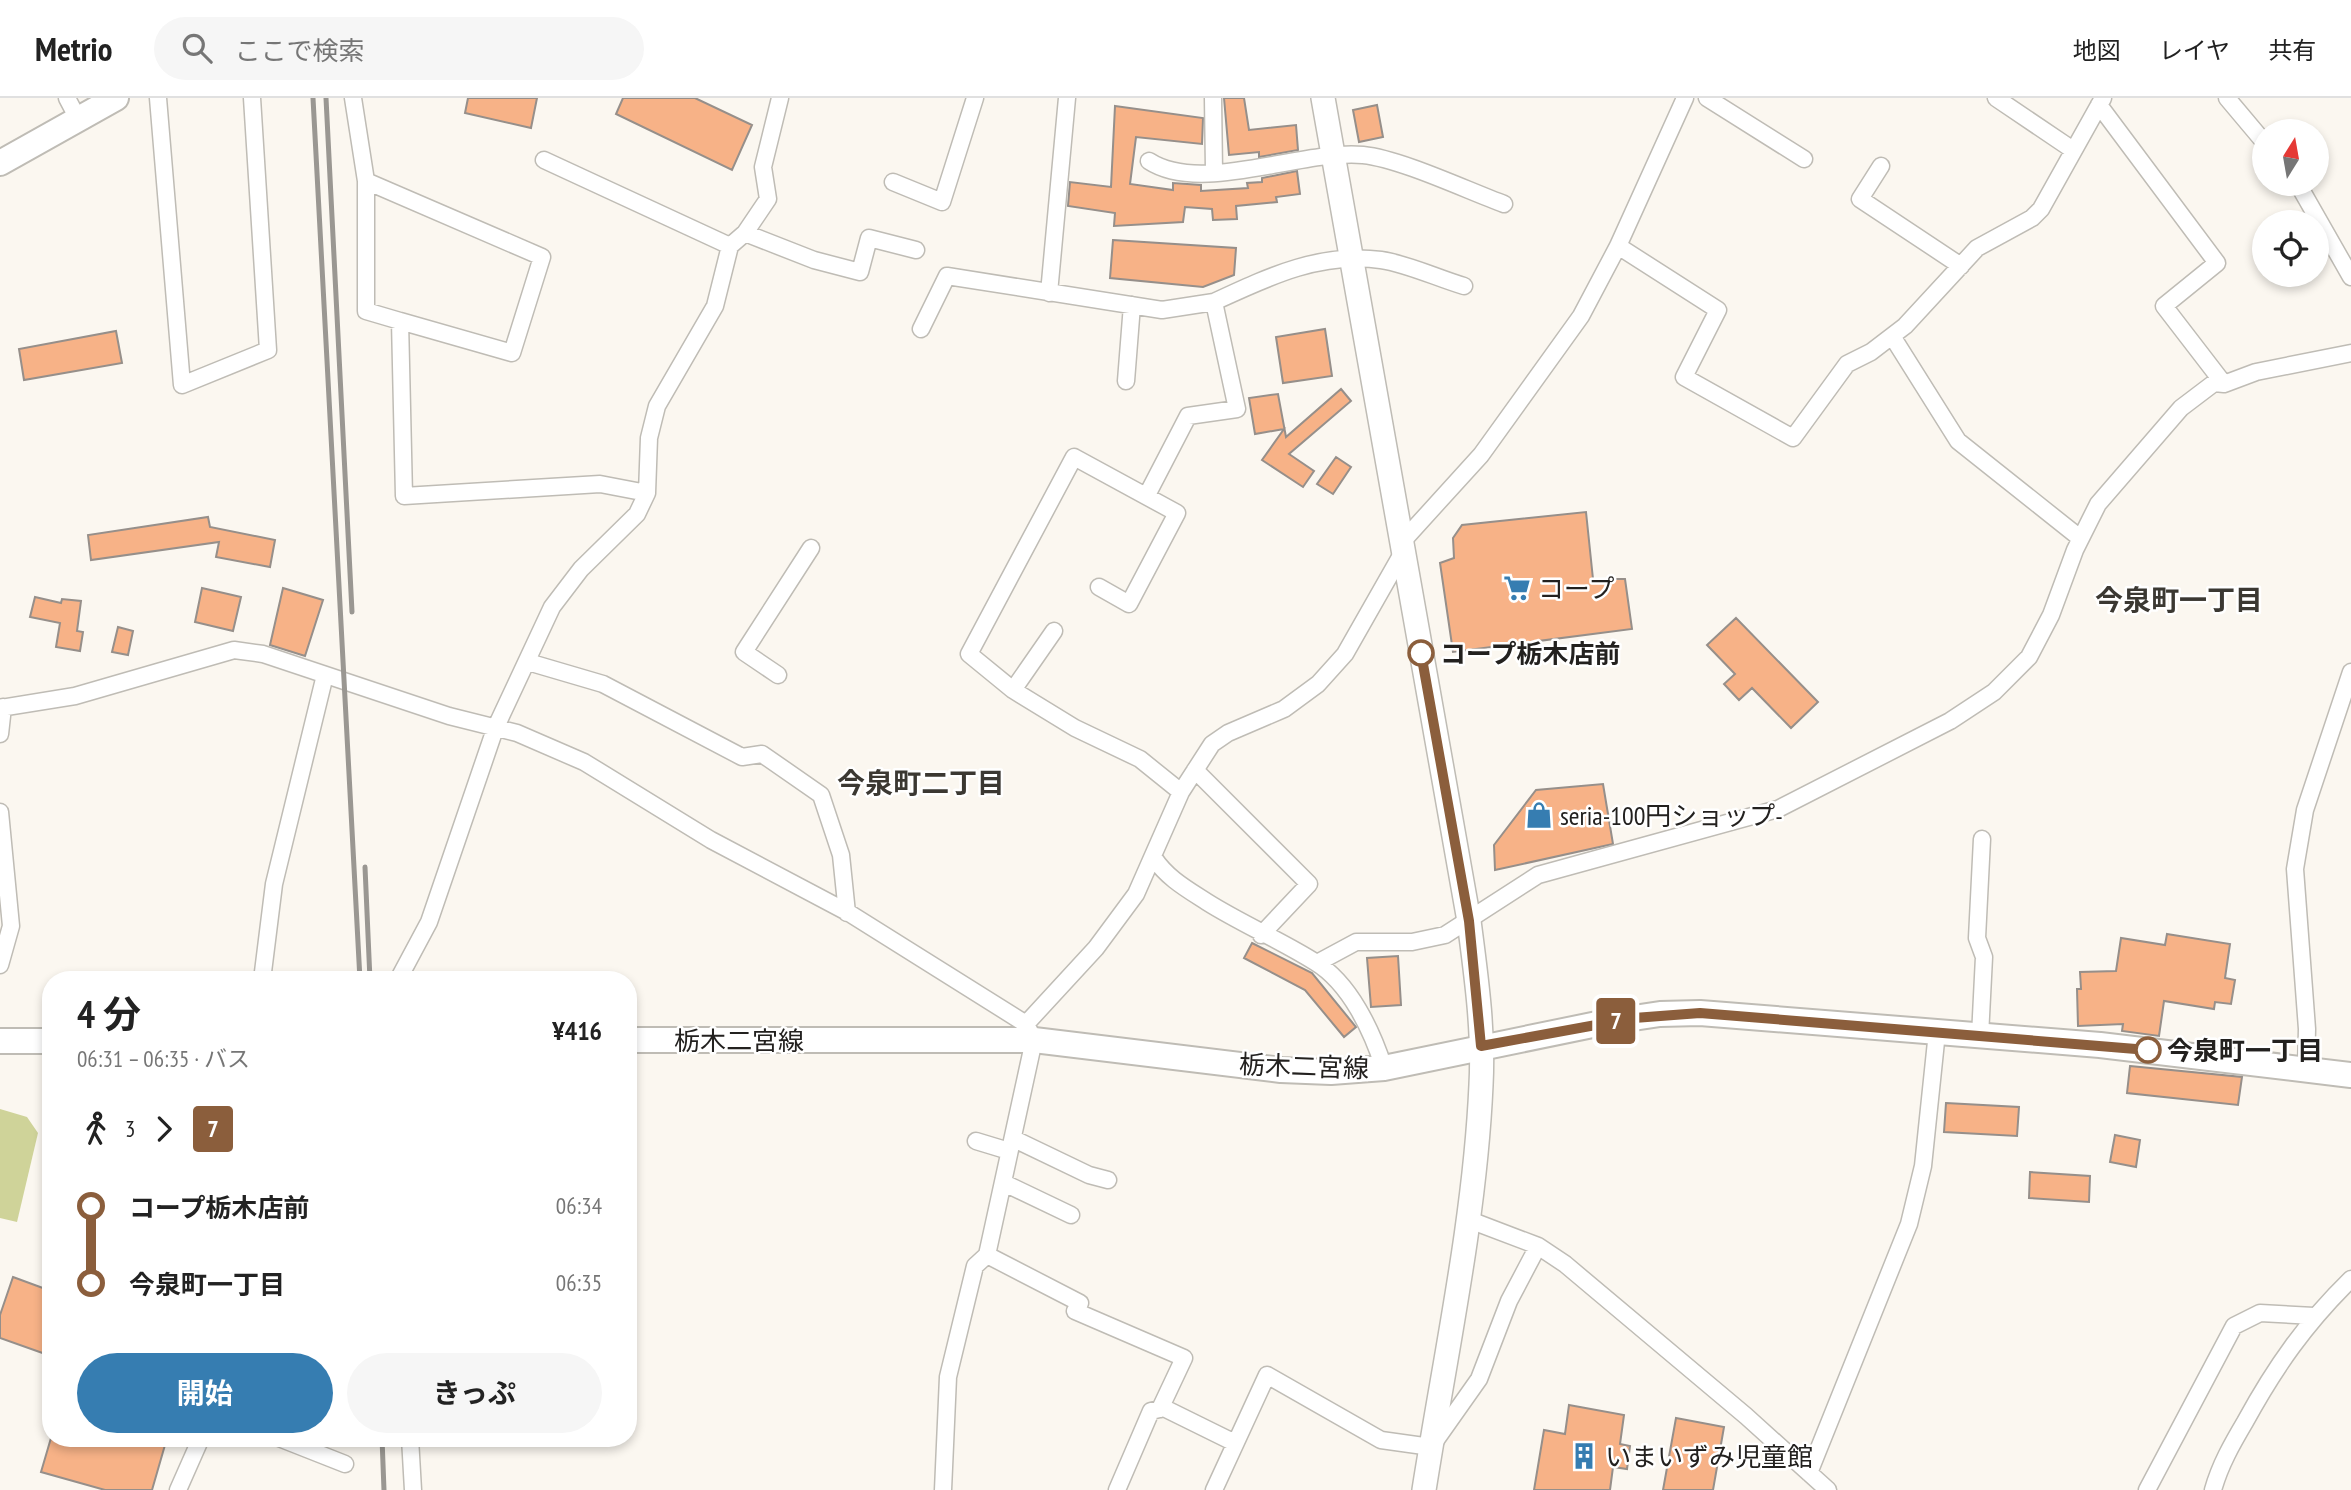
<!DOCTYPE html>
<html lang="ja">
<head>
<meta charset="utf-8">
<style>
  body { margin:0; font-family:"PT Sans Narrow","Noto Sans JP",sans-serif; background:#f6f6f6; color:#222; height:100vh; display:flex; flex-direction:column; font-size:26px; white-space:nowrap }
  * { box-sizing:border-box; margin:0 }
  p { font-size:23px; color:#767676 }
  .icon { flex:none; width:38px; height:38px; fill:none; stroke:currentColor; stroke-width:2; stroke-linecap:round; stroke-linejoin:round }
  .map { position:relative; flex:1; overflow:hidden }
  .details { position:absolute; left:42px; top:873px; width:595px; height:476px; display:flex; flex-direction:column; background:#fff; border-radius:28px; box-shadow:0 4px 10px #0003 }
  .details>* { flex:none }
  .badge { padding:0 14px; border-radius:5px; font-size:24px; line-height:46px }
  .needle { width:46px; rotate:11deg }
  .buttons { position:absolute; left:2252px; top:21px; display:grid; gap:14px }
  .buttons a { display:grid; place-items:center; width:77px; height:77px; border-radius:50%; background:#fff; box-shadow:0 4px 10px #0003; font-size:35px }
  .map>.badge { position:absolute; translate:-50% -50%; box-shadow:0 0 0 4px #fff }
  .legs { display:flex; align-items:center; gap:10px; height:77px; padding:0 35px; font-size:23px }
  .legs p { margin-inline-start:auto }
  .headline { display:flex; align-items:center; justify-content:space-between; height:119px; padding:0 35px }
  h1 { font-size:38px; font-weight:700; line-height:52px }
  .primary-button { display:flex; gap:14px; margin-top:auto; padding:14px 35px }
  .primary-button a { flex:1; height:80px; border-radius:42px; background:#367db1; color:#fff; font-size:28px; font-weight:700; line-height:80px; text-align:center }
  .primary-button a+a { background:#f6f6f6; color:#222 }
  ul { padding:0 35px; list-style:none }
  li { display:flex; align-items:center; gap:24px; height:77px; font-size:26px }
  li i { display:grid; place-items:center; width:10px; height:100%; margin:0 9px; background:currentColor }
  li i::after { content:''; width:18px; height:18px; margin:-9px; border:5px solid; border-radius:50%; background:#fff }
  li p { margin-inline-start:auto }
  li:first-child i { background:linear-gradient(#0000 50%,currentColor 0) }
  li:last-child i { background:linear-gradient(currentColor 50%,#0000 0) }
  header { display:flex; align-items:center; gap:42px; box-sizing:border-box; height:98px; padding:0 35px; background:#fff; border-bottom:2px solid #e0e0e0 }
  header strong { font-size:33px }
  nav { display:flex; gap:38px; margin-inline-start:auto; font-size:24px }
  .search { width:490px; height:63px; background:#f6f6f6; display:flex; align-items:center; gap:18px; box-sizing:border-box; padding:0 24px; border-radius:38px; color:#767676; font-size:26px }
  .map>svg:first-child { display:block }
  .green { fill:#cfd399 }
  .building { fill:#f7b287; stroke:#968f8a; stroke-width:2 }
  .lines { fill:none; stroke-linecap:round; stroke-linejoin:round }
  .street-casing { stroke:#bfbcb5; stroke-width:19 }
  .secondary-casing { stroke:#bfbcb5; stroke-width:26 }
  .primary-casing { stroke:#bfbcb5; stroke-width:28 }
  .street { stroke:#fff; stroke-width:16 }
  .secondary { stroke:#fff; stroke-width:23 }
  .primary { stroke:#fff; stroke-width:24 }
  .rail { stroke:#9a9792; stroke-width:5 }
  .line-1-casing { stroke:#fff; stroke-width:16 }
  .line-1 { stroke:#8b5e3c; stroke-width:10 }
  .stop-1-dot { fill:#fff; stroke:#8b5e3c; stroke-width:3.5 }
  .labels { text-anchor:middle; dominant-baseline:central; stroke-width:5; stroke-linejoin:round; paint-order:stroke }
  .poi-label { font-size:26px; fill:#23211f; stroke:#fff; text-anchor:start }
  .stop-label { font-size:26px; font-weight:bold; fill:#23211f; stroke:#fff; text-anchor:start }
  .street-label { font-size:26px; fill:#23211f; stroke:#fff }
  .neighbourhood-label { font-size:28px; font-weight:bold; fill:#3b3832; stroke:#fff }
</style>
</head>
<body>
<header>
<strong>Metrio</strong>
<div class="search"><svg class="icon" aria-label="search" viewBox="0 0 24 24"><circle cx="10" cy="10" r="6"/><path d="M15 15l6 6"/></svg>ここで検索</div>
<nav><a>地図</a><a>レイヤ</a><a>共有</a></nav>
</header>
<div class="map">
<svg width="2351" height="1392" viewBox="0 0 2351 1392">
  <rect width="100%" height="100%" fill="#fbf7f0"/>
  <path class="green" d="M0,1011L27,1019L38,1035L17,1124L0,1120Z"/>
  <path class="building" d="M468,0H537L531,30L465,15Z
    M623,0H695L752,27L732,72L616,16Z
    M1224,0H1244L1249,32L1296,27L1298,52L1259,59V54L1229,57Z
    M1377,7L1383,39L1359,44L1353,12Z
    M1115,8L1203,20L1202,46L1136,39L1130,86L1173,92V85L1201,87V93L1248,90L1247,85L1262,84V80L1297,73L1300,96L1276,99L1277,104L1236,108L1237,121L1213,122L1212,111L1185,109L1183,124L1114,128L1115,115L1068,108L1070,84L1111,89Z
    M1113,142L1236,150L1234,177L1203,189L1110,180Z
    M1325,231L1332,278L1283,285L1276,239Z
    M116,233L122,265L24,282L19,251Z
    M1341,291L1351,303L1289,356L1314,373L1303,389L1262,362L1284,331L1255,336L1249,300L1278,296L1286,339Z
    M1336,359L1351,369L1333,396L1317,386Z
    M1586,414L1593,481H1625L1632,531L1453,554L1440,465L1454,460L1453,440L1462,427Z
    M208,419L210,429L275,442L270,469L216,459L219,444L91,462L88,437Z
    M202,490L241,499L233,533L195,524Z
    M283,490L323,502L305,558L270,547Z
    M35,499L61,505L62,501L81,503L77,533L83,534L80,553L56,549L60,525L30,519Z
    M1736,520L1818,604L1791,630L1752,590L1739,602L1724,586L1735,576L1707,547Z
    M118,529L133,533L128,557L112,554Z
    M1603,686L1613,746L1495,772L1494,747L1536,692Z
    M2167,836L2230,846L2225,880L2235,882L2231,906L2215,904L2214,911L2164,903L2159,938L2122,933L2123,926L2078,928L2077,891H2081L2080,874L2116,873L2121,840L2165,847Z
    M1252,845L1312,875L1356,929L1344,939L1305,892L1244,860Z
    M1398,858L1401,907L1371,909L1367,860Z
    M2130,968L2242,979L2238,1007L2127,995Z
    M1946,1005L2019,1009L2017,1038L1944,1034Z
    M2115,1037L2140,1042L2136,1069L2110,1064Z
    M2030,1074L2090,1078L2089,1104L2029,1100Z
    M13,1179L51,1193V1258L0,1240V1217Z
    M1569,1307L1624,1317L1620,1346L1630,1348L1627,1371L1613,1369L1610,1392H1534L1544,1332L1565,1336Z
    M1676,1320L1724,1329L1713,1392H1663Z
    M51,1340H167L152,1392H105L41,1374Z"/>
  <g class="lines">
    <defs>
      <path id="street" d="M67,0L77,19
        M158,0L182,287L268,252L252,0
        M353,0L366,83L542,159L512,255L400,223
        M1213,0L1214,73
        M1707,0L1804,61
        M1996,0L2073,52
        M2227,0L2264,44
        M2099,7L2217,165L2164,208L2224,286
        M544,62L730,148
        M1149,63C1201,97 1303,51 1363,57C1401,61 1466,92 1504,106
        M1881,68L1860,101L1961,168
        M366,83V213L400,223L404,398L600,386L647,395
        M893,84L942,104L975,0
        M2298,86L2351,179
        M745,135L814,162L860,174L869,140L916,152
        M1618,148L1718,212L1684,279L1793,340L1847,266L1871,254L1905,228L1977,150L2032,120L2041,111L2103,0
        M1049,195L1067,0
        M921,231L947,178L1162,212L1214,204
        M1892,238L1958,343L2080,440
        M1126,283L1132,207
        M1147,397L1188,318L1237,311L1214,204C1268,179 1319,154 1381,162C1408,166 1437,180 1464,188
        M1401,445L1481,357L1581,218L1618,148L1685,0
        M528,564L603,586L742,659L762,656L821,697L841,757L847,815
        M778,577L744,554L811,450
        M1013,592L1054,533
        M0,610L75,598L234,552L263,556L449,618L517,635L584,664L711,742L849,815L1026,926L1034,942L987,1157L975,1168L948,1279L943,1392
        M0,636L3,609
        M1195,672L1309,786L1261,837
        M1181,694L1212,646L1228,635L1284,611L1318,586L1345,556L1403,454
        M0,714L11,828L0,867
        M1154,760C1167,780 1187,791 1207,804C1242,826 1280,842 1315,864C1350,885 1372,933 1384,970
        M1317,865L1356,844H1412L1445,837L1538,777L1778,711L1950,623L1994,594L2029,559L2051,517L2075,452L2098,406L2181,310L2214,285L2224,286L2256,274L2351,255
        M262,882L274,786L325,577
        M398,882L429,824L495,631L552,509L581,471L637,416L647,395L649,340L657,308L715,208L730,148L745,135L768,101L763,69L780,0
        M1026,926L1096,850L1136,796L1181,694L1140,661L1075,630L1013,592L969,556L1074,359L1177,415L1129,506L1099,489
        M1980,938L1984,859L1977,840L1982,741
        M2306,971L2307,931L2295,771L2305,712L2351,574
        M1014,1041L1089,1077L1108,1082
        M976,1043L1009,1053
        M1004,1085L1071,1117
        M1467,1121L1538,1148L1565,1166L1746,1318L1828,1392
        M987,1157L1080,1205L1075,1213L1184,1260L1160,1311
        M279,1340L345,1366
        M410,1340L413,1392
        M1809,1375L1909,1126L1923,1068L1937,934
        M178,1392L201,1340
        M1117,1392L1151,1313L1164,1310L1235,1345
        M1214,1392L1267,1277L1381,1342L1431,1349L1479,1281L1509,1203L1538,1148
        M2147,1392L2234,1228L2260,1215L2314,1218
        M2213,1392C2220,1367 2232,1346 2245,1324C2275,1269 2306,1225 2351,1181"/>
      <path id="secondary" d="M1323,0L1469,823C1476,877 1484,932 1481,987C1475,1122 1445,1258 1424,1392"/>
      <path id="primary" d="M0,65L116,0
        M628,942H1034L1281,972L1331,974L1384,970L1607,924L1660,916L1700,915L2100,947L2351,977
        M0,943H51"/>
    </defs>
    <use href="#street" class="street-casing"/>
    <use href="#secondary" class="secondary-casing"/>
    <use href="#primary" class="primary-casing"/>
    <use href="#street" class="street"/>
    <use href="#secondary" class="secondary"/>
    <use href="#primary" class="primary"/>
    <path class="rail" d="M313,0L360,882
      M326,0L352,514
      M365,769L370,882
      M382,1340L384,1392"/>
  </g>
  <g class="lines">
    <defs>
      <path id="line-1" d="M1421,555L1469,823L1481,948L1634,920L1700,915L2148,952"/>
    </defs>
    <use href="#line-1" class="line-1-casing"/>
    <use href="#line-1" class="line-1"/>
  </g>
  <defs>
    <symbol id="supermarket-bare" viewBox="-9 -9 18 18"><path d="M-6-5.5h2.5l.6 2H6L4.5 2H-2.5L-4.4-4H-6ZM-1.5 3.2a1.3 1.3 0 1 0 .1 0ZM3 3.2a1.3 1.3 0 1 0 .1 0Z" fill="#367db1" stroke="#fff" stroke-width="2.5" paint-order="stroke"/></symbol>
    <symbol id="shop-bare" viewBox="-9 -9 18 18"><path d="M-5-2.5h2.3a2.7 3.5 0 0 1 5.4 0H5L5.5 6h-11ZM-1.5-2.5h3a1.5 2.3 0 0 0-3 0Z" fill="#367db1" stroke="#fff" stroke-width="2.5" paint-order="stroke"/></symbol>
    <symbol id="building-bare" viewBox="-9 -9 18 18"><path d="M-4-6H4V6H1V3H-1V6H-4ZM-2.5-4.3h1.7v1.8h-1.7ZM.8-4.3h1.7v1.8H.8ZM-2.5-1h1.7V.8h-1.7ZM.8-1h1.7V.8H.8Z" fill="#367db1" stroke="#fff" stroke-width="2.5" paint-order="stroke"/></symbol>
  </defs>
  <g fill-rule="evenodd">
    <use href="#supermarket-bare" x="1498" y="471" width="38" height="38"/>
    <use href="#shop-bare" x="1520" y="698" width="38" height="38"/>
    <use href="#building-bare" x="1565" y="1339" width="38" height="38"/>
  </g>
  <g class="stop-1-dot">
    <circle cx="1421" cy="555" r="12"/>
    <circle cx="2148" cy="952" r="12"/>
  </g>
  <g class="labels">
    <g class="poi-label">
      <text x="1538" y="490">コープ</text>
      <text x="1560" y="717">seria-100円ショップ-</text>
      <text x="1605" y="1358">いまいずみ児童館</text>
    </g>
    <g class="stop-label">
      <text x="1440" y="555">コープ栃木店前</text>
      <text x="2167" y="952">今泉町一丁目</text>
    </g>
    <g class="street-label">
      <text x="739" y="942">栃木二宮線</text>
      <text transform="translate(1304 968) rotate(2)">栃木二宮線</text>
    </g>
    <g class="neighbourhood-label">
      <text x="2179" y="501">今泉町一丁目</text>
      <text x="921" y="684">今泉町二丁目</text>
    </g>
  </g>
</svg>
<div class="buttons">
<a><svg class="needle" viewBox="-14 -14 28 28"><path d="M0-13l5 13h-10z" fill="#e53935"/><path d="M0 13l5-13h-10z" fill="#767676"/></svg></a>
<a><svg class="icon" aria-label="locate" viewBox="0 0 24 24"><circle cx="12" cy="12" r="6"/><path d="M12 2v4M12 18v4M2 12h4M18 12h4"/></svg></a>
</div>
<b class="badge" style="left:1616px;top:923px;background:#8b5e3c;color:#fff">7</b>
<section class="details">
<div class="headline"><div><h1>4 分</h1><p>06:31 – 06:35 · バス</p></div><b>¥416</b></div>
<div class="legs"><svg class="icon" aria-label="walk" viewBox="0 0 24 24"><circle cx="13" cy="4" r="2"/><path d="M13 8l-2 6 4 7M11 14l-3 7M7 12l3-4h3l4 4"/></svg>3<svg class="icon" aria-label="forward" viewBox="0 0 24 24"><path d="M9 5l7 7-7 7"/></svg><b class="badge" style="background:#8b5e3c;color:#fff">7</b></div>
<ul>
<li><i style="color:#8b5e3c"></i><b>コープ栃木店前</b><p>06:34</p></li>
<li><i style="color:#8b5e3c"></i><b>今泉町一丁目</b><p>06:35</p></li>
</ul>
<div class="primary-button"><a>開始</a><a>きっぷ</a></div>
</section>
</div>
</body>
</html>
